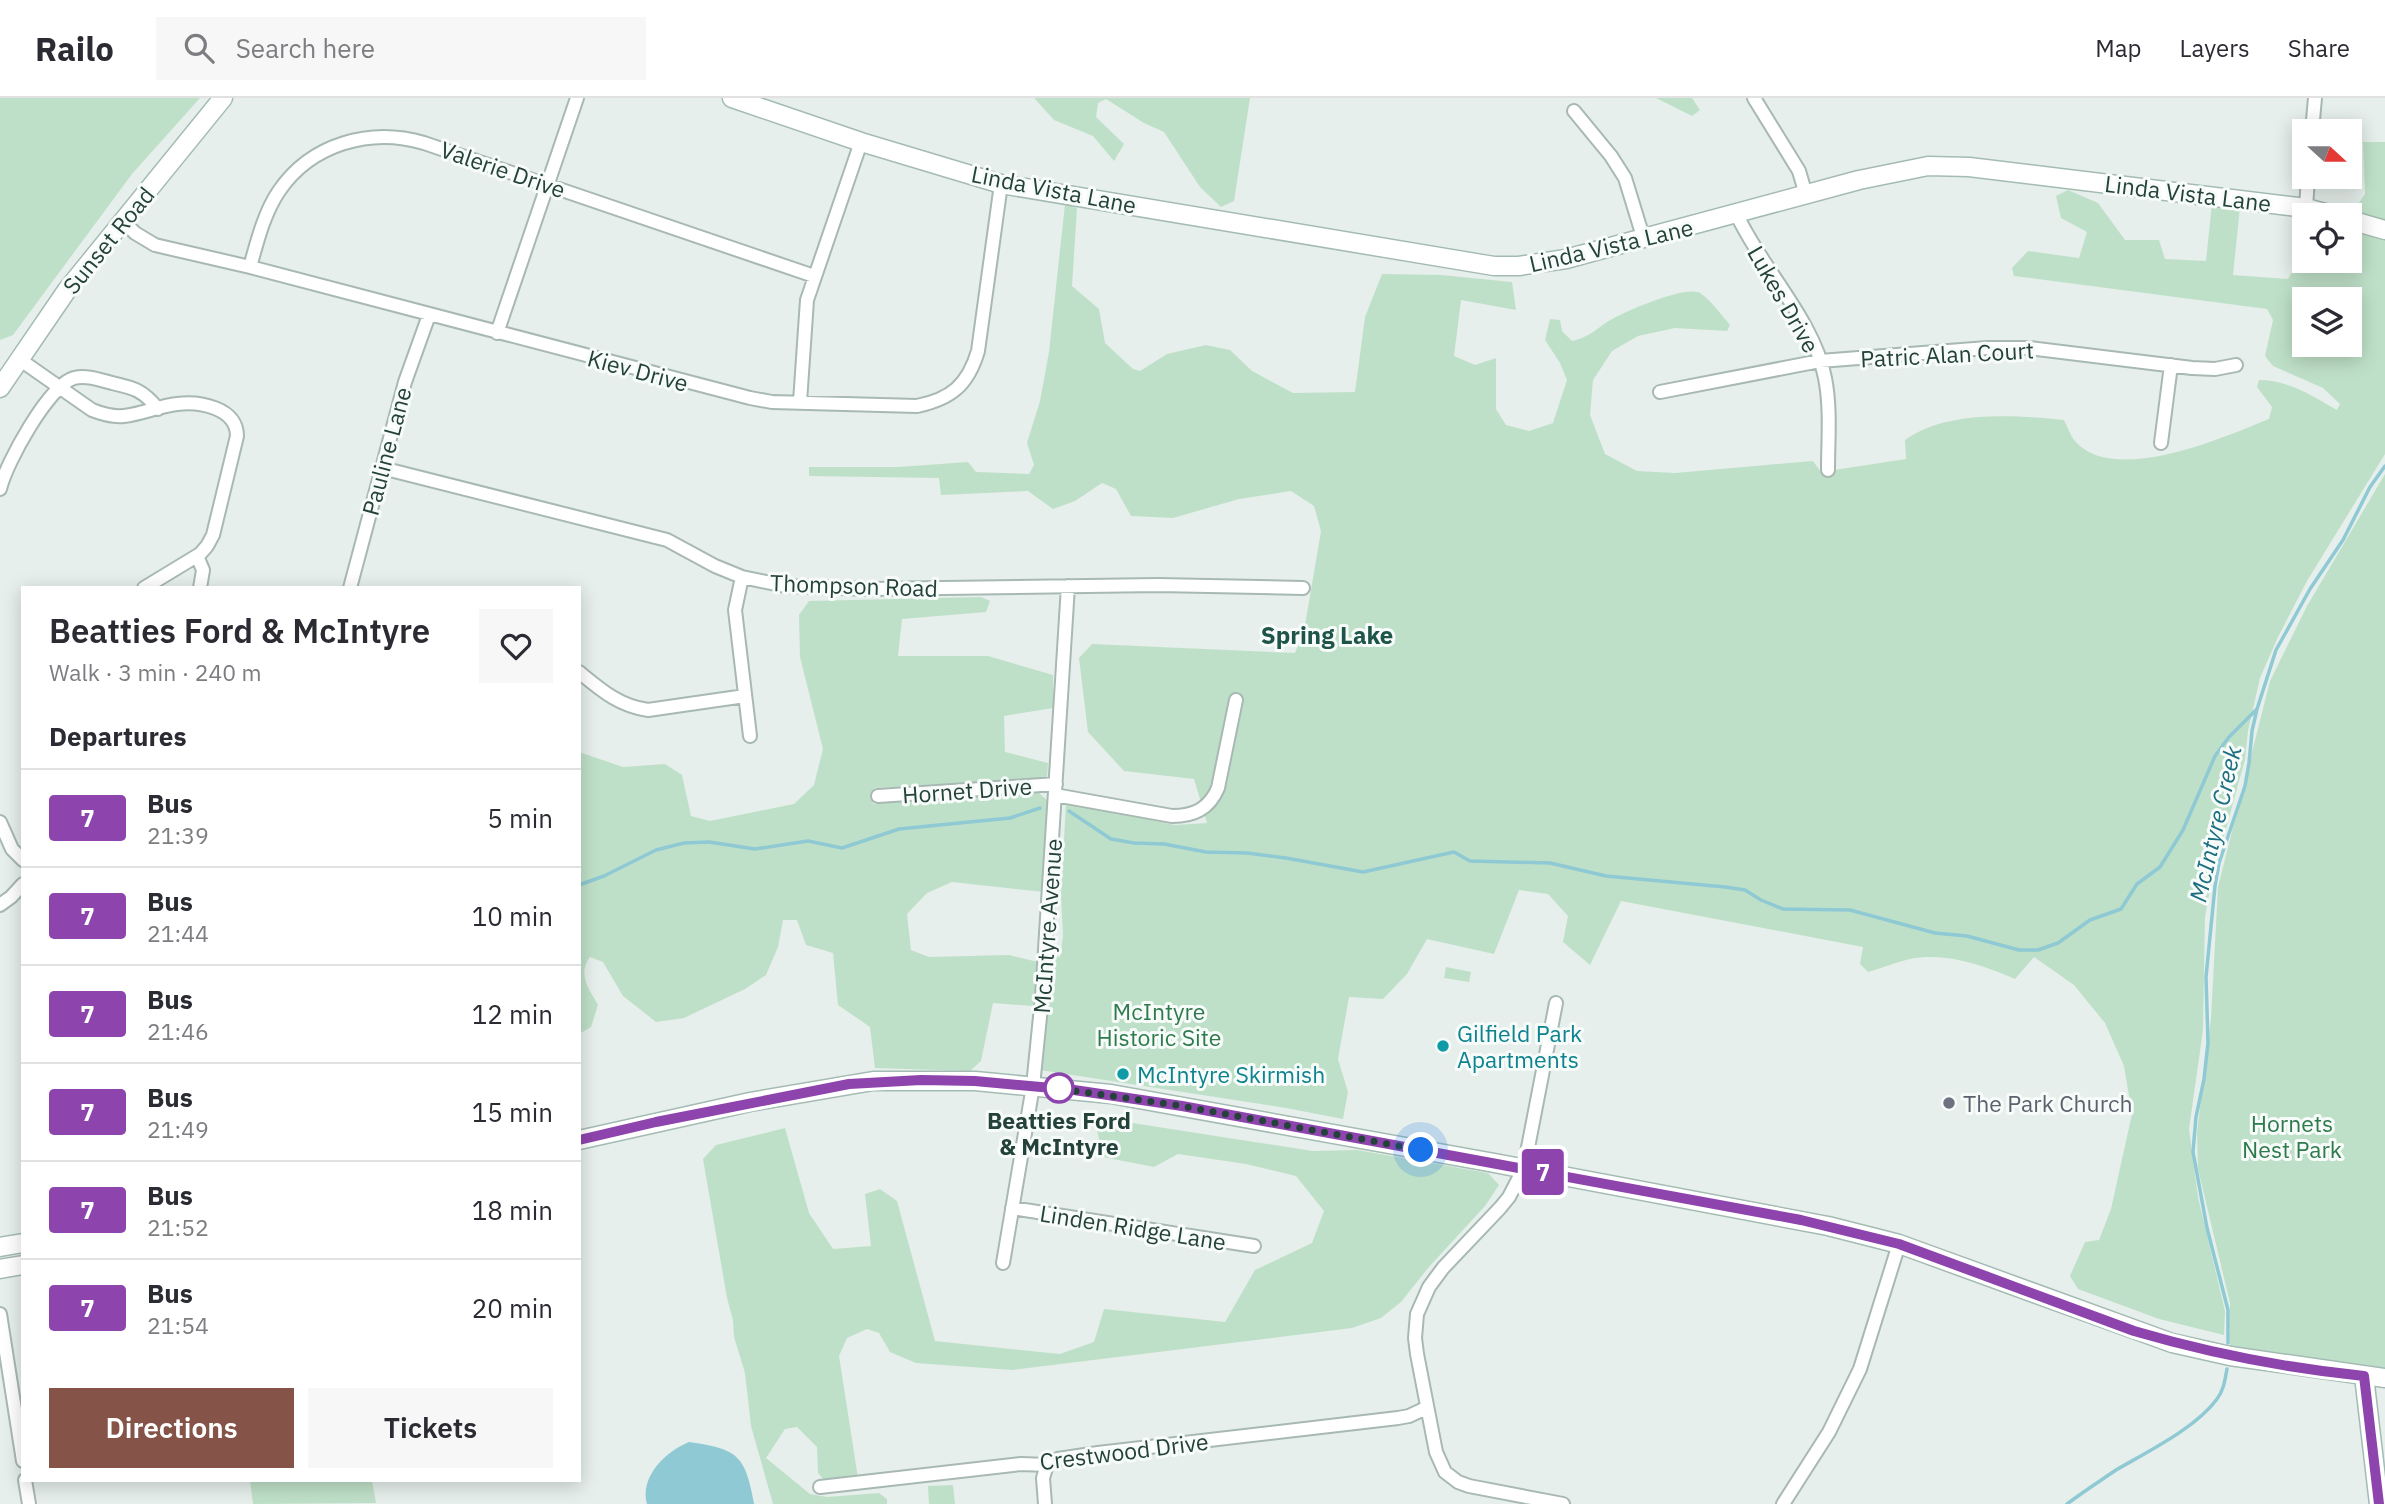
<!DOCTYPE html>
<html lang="en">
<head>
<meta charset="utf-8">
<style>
  body { margin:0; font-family:"IBM Plex Sans",sans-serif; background:#f7f7f7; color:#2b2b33; height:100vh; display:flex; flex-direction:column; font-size:26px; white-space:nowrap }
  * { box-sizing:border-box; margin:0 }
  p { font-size:23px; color:#7c7c81 }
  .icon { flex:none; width:38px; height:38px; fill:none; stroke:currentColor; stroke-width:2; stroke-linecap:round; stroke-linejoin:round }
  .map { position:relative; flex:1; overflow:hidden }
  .sheet { position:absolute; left:21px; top:488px; width:560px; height:896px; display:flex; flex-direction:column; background:#fff; border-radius:0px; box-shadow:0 4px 18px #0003 }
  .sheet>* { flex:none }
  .badge { padding:0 14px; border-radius:5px; font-size:24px; line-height:46px }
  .needle { width:46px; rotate:111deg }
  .tools { position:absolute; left:2292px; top:21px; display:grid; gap:14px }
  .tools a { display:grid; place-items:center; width:70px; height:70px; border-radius:0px; background:#fff; box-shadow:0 4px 18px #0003; font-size:35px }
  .you { position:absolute; width:35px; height:35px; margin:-18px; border:5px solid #fff; border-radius:50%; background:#1a73e8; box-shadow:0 0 0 10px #1a73e833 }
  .map>.badge { position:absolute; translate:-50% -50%; box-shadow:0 0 0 4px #fff }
  h2 { padding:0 28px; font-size:26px; line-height:63px }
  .round { display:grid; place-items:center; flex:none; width:74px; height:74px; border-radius:0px; background:#f7f7f7 }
  .headline { display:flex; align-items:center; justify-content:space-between; height:119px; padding:0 28px }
  h1 { font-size:33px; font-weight:600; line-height:52px }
  .cta { display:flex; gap:14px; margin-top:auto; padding:14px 28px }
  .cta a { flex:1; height:80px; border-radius:0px; background:#855347; color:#fff; font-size:28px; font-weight:600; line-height:80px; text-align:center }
  .cta a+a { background:#f7f7f7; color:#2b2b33 }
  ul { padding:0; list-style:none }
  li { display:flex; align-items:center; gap:21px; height:98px; padding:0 28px; border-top:2px solid #e1e1e2 }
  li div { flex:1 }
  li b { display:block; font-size:26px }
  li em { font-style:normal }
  li .badge { min-width:77px; font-weight:700; text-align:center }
  header { display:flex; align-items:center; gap:42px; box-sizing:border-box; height:98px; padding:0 35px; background:#fff; border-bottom:2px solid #e1e1e2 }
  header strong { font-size:33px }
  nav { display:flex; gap:38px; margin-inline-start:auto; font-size:24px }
  .search { width:490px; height:63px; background:#f7f7f7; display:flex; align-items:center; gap:18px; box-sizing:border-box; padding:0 24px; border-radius:0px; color:#7c7c81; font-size:26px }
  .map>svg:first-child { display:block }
  .green { fill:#bfe0c8; fill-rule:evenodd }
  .water { fill:#8ec9d4 }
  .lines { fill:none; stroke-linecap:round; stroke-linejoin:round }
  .stream { stroke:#8ec9d4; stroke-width:3.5 }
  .street-casing { stroke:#a8b8b2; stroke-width:16 }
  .secondary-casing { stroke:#a4bbb3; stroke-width:21 }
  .street { stroke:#fff; stroke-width:12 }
  .secondary { stroke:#fff; stroke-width:18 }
  .line-casing { stroke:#fff; stroke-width:16 }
  .line { stroke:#8e44ad; stroke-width:10 }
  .walk { stroke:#24423a; stroke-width:7; stroke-dasharray:0 12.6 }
  .culture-dot { fill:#0f9aa8; stroke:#f7fbf9; stroke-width:2.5 }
  .stop-dot { fill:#fff; stroke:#8e44ad; stroke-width:3.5 }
  .worship-dot { fill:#6b7280; stroke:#f7fbf9; stroke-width:2.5 }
  .labels { text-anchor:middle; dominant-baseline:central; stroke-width:6; stroke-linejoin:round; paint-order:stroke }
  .street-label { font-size:23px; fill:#24423a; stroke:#f7fbf9 }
  .park-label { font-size:23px; fill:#2d7a4b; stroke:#f7fbf9 }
  .culture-label { font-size:23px; fill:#0d838f; stroke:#f7fbf9; text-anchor:start }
  .worship-label { font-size:23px; fill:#5b616d; stroke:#f7fbf9; text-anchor:start }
  .stop-label { font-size:23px; font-weight:bold; fill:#24423a; stroke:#f7fbf9 }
  .neighbourhood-label { font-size:24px; font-weight:bold; fill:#1f5548; stroke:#f7fbf9 }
  .water-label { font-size:24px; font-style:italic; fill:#1c6f80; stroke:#f7fbf9 }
</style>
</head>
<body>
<header>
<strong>Railo</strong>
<div class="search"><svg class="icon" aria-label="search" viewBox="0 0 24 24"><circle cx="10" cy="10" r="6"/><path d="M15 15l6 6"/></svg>Search here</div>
<nav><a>Map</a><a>Layers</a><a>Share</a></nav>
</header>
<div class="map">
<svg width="2385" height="1406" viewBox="0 0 2385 1406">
  <rect width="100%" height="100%" fill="#e6efeb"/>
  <path class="green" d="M0,0H200L132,76L13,237L0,242Z
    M1034,0H1250L1234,103L1221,109L1200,89L1164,34L1144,25L1106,1L1098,5L1096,19L1124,46L1114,63L1093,38L1054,22Z
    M1656,0H1692L1700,12L1692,18Z
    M2363,44H2385V356L2307,483L2278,539L2260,580L2248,633L2245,661L2211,786L2205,819L2203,932L2189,1031L2198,1099L2225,1213L2224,1237L2159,1221L2078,1191L2070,1178L2085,1144L2099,1142L2111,1111L2132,1016L2124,968L2105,925L2074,887L2034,859L2015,881C1982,867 1946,854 1910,861C1896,864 1882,870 1868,874L1860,866L1863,849L1621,803L1590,867L1563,844L1568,818L1548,796L1519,792L1494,856L1427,841L1407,876L1383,901L1349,899L1338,961L1348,994L1343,1021L1286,1010L1040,972L1052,858L1060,859L1063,838L1061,798L1066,704L1175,727L1207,725L1194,681L1124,673L1088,634L1079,560L1092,546L1295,555L1304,533L1321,433L1314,408L1291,393L1239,401L1173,420L1131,418L1116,391L1102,385L1075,403L1053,411L1028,393L941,397L939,380L809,378V369H899L968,364L976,374L1029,376L1034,367L1027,345L1040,303L1049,254L1065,106L1077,110L1072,188L1099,211L1105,245L1133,271L1140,273L1167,256L1206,247L1230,252L1252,273L1293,295L1355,294L1365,219L1382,176L1441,177L1512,184L1516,212L1461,202L1454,258L1475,267L1496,260V311L1506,327L1529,333L1553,325L1567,282L1560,265L1545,242L1550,221L1560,222L1562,233L1572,243C1593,238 1597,229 1614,220C1629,212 1686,187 1700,195C1711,202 1721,217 1730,227L1727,233L1675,230L1638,238L1612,253L1593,282L1590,317L1605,356L1637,373L1675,375L1813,363L1821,374L1906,361L1905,342C1946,312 2016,317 2064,322C2067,328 2070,336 2074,342C2113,389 2224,339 2269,321L2272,309L2257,289L2259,282C2288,282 2313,298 2337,312L2340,306L2323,290L2273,268L2265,258L2273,222L2267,211L2014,178L2012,170L2028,153L2079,160L2087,134L2061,120L2056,98L2068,92L2098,105L2125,142H2159L2165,161L2206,163L2212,105L2240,109L2233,177L2288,181L2303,154L2299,131L2304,120L2305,163H2350V117H2330L2352,115L2365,96ZM2305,201H2350V247H2305Z
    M2385,376V1274L2230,1253V1205L2198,1071L2197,1035L2211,920L2218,789L2270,583L2307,508Z
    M981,499L990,503L986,514L902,521L898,558H988L1053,577V610L1004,618L1005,654L1048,665L1047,680L874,690L873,706L1038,694L1048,703L1049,735L1044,794L952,784L927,795L907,816L911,852L929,859L1009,857L1038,864L1033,908L993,905L981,963L970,973L875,970L870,929L838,907L833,855L806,847L797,822H783L778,849L766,877L745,891L684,920L656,924L623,898L603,864L590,859C577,876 589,891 598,907L591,929L579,936V654L623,669L665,666L682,677L691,718L710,723L794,706L814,687L823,651L800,559L799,517L809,503Z
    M1446,869L1471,874L1469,884L1444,880Z
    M1094,1019L1313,1053L1357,1052L1488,1075L1499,1087L1485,1108L1428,1170L1401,1204L1381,1220L1352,1230L1012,1272L916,1265L890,1254L879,1235L867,1231L847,1240L839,1258L858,1380L825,1383L818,1375L817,1349L797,1329L785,1331L766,1360L810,1396L827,1399L879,1395L887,1401V1406H773L751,1328L745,1275L734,1239L733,1222L727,1200L703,1061L716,1047L785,1030L809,1115L833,1151L871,1148L865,1096L880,1091L897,1103L935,1243L1060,1256L1094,1244L1104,1211L1225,1224L1255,1172L1312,1145L1324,1113L1296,1078L1246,1066L1178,1056L1154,1069L1103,1059Z
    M250,1383H372L376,1405L253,1406Z
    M953,1387L955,1406H929L928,1388Z"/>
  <path class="water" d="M689,1344C739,1351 745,1358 754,1406H647C639,1379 666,1353 689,1344Z"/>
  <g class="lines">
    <path class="stream" d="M1069,713L1111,741L1134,745L1164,746L1206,754L1247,755L1286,760L1363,774L1454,754L1470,763L1550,765L1606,778L1725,789L1745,792L1761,802L1783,811L1850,812L1935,835L1967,838L2019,852H2038L2058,845L2090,822L2121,811L2137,786L2160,769L2183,732L2215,658L2229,639L2257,611
      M579,787L604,778L656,752L684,745L709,744L755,751L808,743L842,750L899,731L1010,720L1040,710
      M2228,1245V1212L2207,1130L2193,1054L2196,1019L2204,981L2208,945L2206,879L2215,788L2219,765L2245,688L2249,665L2252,633L2257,611L2276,552L2310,491L2343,442L2370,389L2385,368
      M2067,1406C2083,1394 2100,1383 2116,1372C2147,1354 2196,1330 2217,1301C2224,1292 2225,1281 2227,1271"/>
    <defs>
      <path id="street" d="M1754,0L1799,73L1806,97
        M1574,13L1611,58L1625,80L1644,142
        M2312,33L2315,0
        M2306,110L2308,79
        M1736,115C1761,170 1814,222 1825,280C1831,310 1828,342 1828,372
        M123,123L135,135L155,147L250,169L750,300L772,304L917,308C951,301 968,287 978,253L1001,86
        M250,169C257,144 264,115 279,93C311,46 370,29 424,45L814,178
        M497,235L577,0
        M19,261L92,312C102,316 113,319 124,318C142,316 159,308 177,306C200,303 237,310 237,338L213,437L207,448L200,456L144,490
        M1660,294L1820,263L1987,250H2029L2192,270L2215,271L2236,267
        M800,304L807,202L861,44
        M2161,345L2171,267
        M382,370L667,442L715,468L742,479L785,488L870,491L1158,487L1303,490
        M0,391C6,365 49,287 74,280C87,277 100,282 112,285C134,290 143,292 158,311
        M197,458L203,472L200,490
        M742,479L735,512L750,638
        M350,490L405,284L429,217
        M579,574C601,592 619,608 648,612L745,598
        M1055,697L1172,718C1194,718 1209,711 1218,690L1236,602
        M878,698L1056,686
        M0,724L12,751L23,762
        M0,807L11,799L23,786
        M1556,905L1524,1070L1509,1099L1500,1110L1443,1170L1429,1189L1417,1216L1415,1240L1417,1256L1436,1354L1445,1374L1458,1384L1469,1388L1563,1406
        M1012,1110L1254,1148
        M1003,1165L1033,988L1042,899L1068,488
        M0,1216L23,1363
        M25,1382L29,1406
        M820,1389L1021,1366L1047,1367L1058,1361L1098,1355L1398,1320L1409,1318L1426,1310
        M1045,1406L1043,1380L1047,1367
        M1783,1406L1829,1334L1860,1271L1899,1146"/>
      <path id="secondary" d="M732,0L861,44L1001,86L1494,168H1519L1566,161L1859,82L1928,68L1969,69L2306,110L2332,117
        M2350,122L2385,132
        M0,290L67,192L223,0
        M579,1042L750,1004L873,983H975L1111,996L1489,1064L1828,1128L1899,1146L2172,1245L2230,1258L2385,1280
        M0,1149L23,1145
        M0,1171L23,1167
        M2364,1278L2379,1406"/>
    </defs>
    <use href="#street" class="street-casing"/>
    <use href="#secondary" class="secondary-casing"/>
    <use href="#street" class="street"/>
    <use href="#secondary" class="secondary"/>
  </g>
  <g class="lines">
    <defs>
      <path id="line" d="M579,1042L656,1024L849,986L921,982L975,983L1074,992L1182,1008L1801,1122L1899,1146L2134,1233C2209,1255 2286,1270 2364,1278L2379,1406"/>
    </defs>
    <use href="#line" class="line-casing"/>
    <use href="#line" class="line"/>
    <path class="walk" d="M1059,990H1055L1182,1008L1421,1052"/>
  </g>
  <g class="culture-dot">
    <circle cx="1443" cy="948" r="7"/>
    <circle cx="1123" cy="976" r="7"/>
  </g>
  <circle class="stop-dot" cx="1059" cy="990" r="14"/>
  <circle class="worship-dot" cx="1949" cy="1005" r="7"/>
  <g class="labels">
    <g class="street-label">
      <text transform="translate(503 71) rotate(19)">Valerie Drive</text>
      <text transform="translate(1054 91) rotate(11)">Linda Vista Lane</text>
      <text transform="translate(2188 95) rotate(7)">Linda Vista Lane</text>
      <text transform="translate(108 142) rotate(-51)">Sunset Road</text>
      <text transform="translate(1611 147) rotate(-13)">Linda Vista Lane</text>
      <text transform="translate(1784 201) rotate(60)">Lukes Drive</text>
      <text transform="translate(1947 256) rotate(-3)">Patric Alan Court</text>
      <text transform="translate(638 272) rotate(15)">Kiev Drive</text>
      <text transform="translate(386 353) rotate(-75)">Pauline Lane</text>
      <text transform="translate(854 487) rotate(2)">Thompson Road</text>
      <text transform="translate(967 692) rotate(-4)">Hornet Drive</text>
      <text transform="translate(1047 828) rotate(-86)">McIntyre Avenue</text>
      <text transform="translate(1133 1129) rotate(9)">Linden Ridge Lane</text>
      <text transform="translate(1124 1353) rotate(-7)">Crestwood Drive</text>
    </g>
    <g class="park-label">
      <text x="1159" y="913">McIntyre<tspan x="1159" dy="26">Historic Site</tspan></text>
      <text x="2292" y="1025">Hornets<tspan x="2292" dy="26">Nest Park</tspan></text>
    </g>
    <g class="culture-label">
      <text x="1457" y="935">Gilfield Park<tspan x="1457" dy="26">Apartments</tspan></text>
      <text x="1137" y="976">McIntyre Skirmish</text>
    </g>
    <g class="worship-label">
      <text x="1963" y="1005">The Park Church</text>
    </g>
    <g class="stop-label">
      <text x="1059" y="1022">Beatties Ford<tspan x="1059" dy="26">&amp; McIntyre</tspan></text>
    </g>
    <g class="neighbourhood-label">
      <text x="1327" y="537">Spring Lake</text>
    </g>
    <g class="water-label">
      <text transform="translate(2215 726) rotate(-77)">McIntyre Creek</text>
    </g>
  </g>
</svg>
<div class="tools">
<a><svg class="needle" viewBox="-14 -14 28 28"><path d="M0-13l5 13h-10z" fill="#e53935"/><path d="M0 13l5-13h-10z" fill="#7c7c81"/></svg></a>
<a><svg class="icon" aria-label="locate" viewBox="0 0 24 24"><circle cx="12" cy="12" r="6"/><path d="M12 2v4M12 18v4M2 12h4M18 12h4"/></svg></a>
<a><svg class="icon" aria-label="layers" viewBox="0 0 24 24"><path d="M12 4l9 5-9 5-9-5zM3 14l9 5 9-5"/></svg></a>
</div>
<div class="you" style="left:1421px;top:1052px"></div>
<b class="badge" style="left:1543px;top:1074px;background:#8e44ad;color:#fff">7</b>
<section class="sheet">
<div class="headline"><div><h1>Beatties Ford &amp; McIntyre</h1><p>Walk · 3 min · 240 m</p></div><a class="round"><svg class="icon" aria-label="heart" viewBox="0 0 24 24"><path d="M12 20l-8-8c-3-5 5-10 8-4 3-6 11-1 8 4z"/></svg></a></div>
<h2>Departures</h2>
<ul>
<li><span class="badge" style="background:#8e44ad;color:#fff">7</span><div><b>Bus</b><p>21:39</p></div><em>5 min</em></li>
<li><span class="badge" style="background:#8e44ad;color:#fff">7</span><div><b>Bus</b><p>21:44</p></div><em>10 min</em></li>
<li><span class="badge" style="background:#8e44ad;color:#fff">7</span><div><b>Bus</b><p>21:46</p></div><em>12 min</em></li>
<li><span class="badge" style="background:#8e44ad;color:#fff">7</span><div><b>Bus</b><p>21:49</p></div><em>15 min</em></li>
<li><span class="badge" style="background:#8e44ad;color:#fff">7</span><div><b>Bus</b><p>21:52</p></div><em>18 min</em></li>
<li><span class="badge" style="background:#8e44ad;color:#fff">7</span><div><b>Bus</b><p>21:54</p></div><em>20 min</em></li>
</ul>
<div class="cta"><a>Directions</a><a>Tickets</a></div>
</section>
</div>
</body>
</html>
